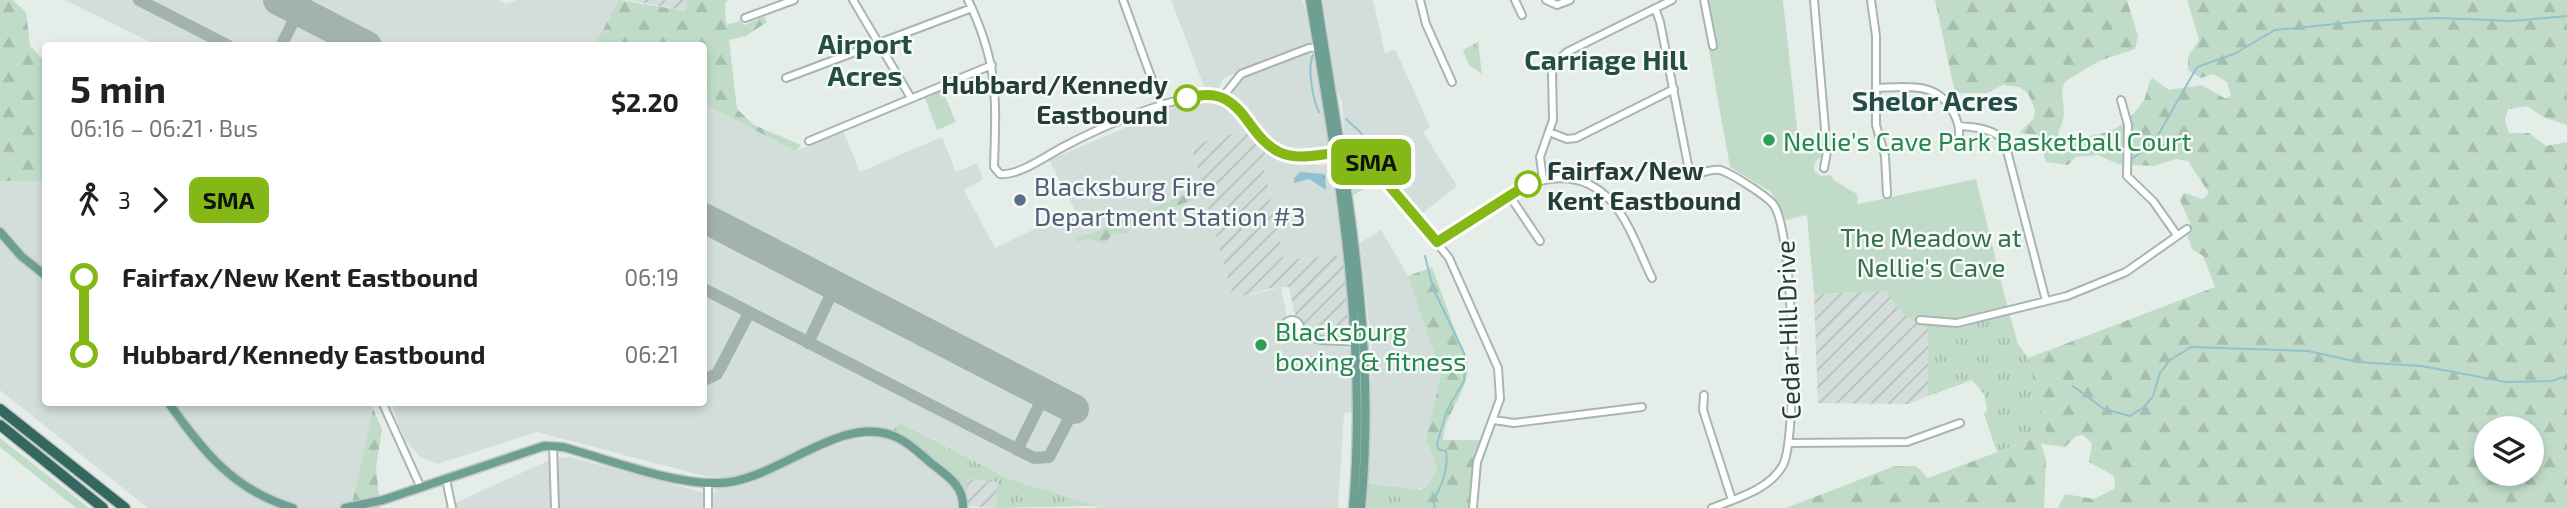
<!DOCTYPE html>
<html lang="en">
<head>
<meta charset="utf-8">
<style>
  body { margin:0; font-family:"Exo 2",sans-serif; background:#f2f2f2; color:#202124; height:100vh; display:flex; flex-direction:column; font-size:26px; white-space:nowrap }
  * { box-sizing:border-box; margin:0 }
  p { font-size:23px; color:#757577 }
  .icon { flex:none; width:38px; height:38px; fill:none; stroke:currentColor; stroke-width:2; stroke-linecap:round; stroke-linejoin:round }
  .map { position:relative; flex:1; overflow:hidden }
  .side { position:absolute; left:42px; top:42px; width:665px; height:364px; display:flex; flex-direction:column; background:#fff; border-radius:7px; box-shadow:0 4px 10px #0003 }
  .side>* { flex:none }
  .badge { padding:0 14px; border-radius:10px; font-size:24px; line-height:46px }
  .tools { position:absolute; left:2474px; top:416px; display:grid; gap:14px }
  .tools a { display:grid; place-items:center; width:70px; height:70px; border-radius:50%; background:#fff; box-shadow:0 4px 10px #0003; font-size:35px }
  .map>.badge { position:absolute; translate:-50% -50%; box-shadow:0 0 0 4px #fff }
  .legs { display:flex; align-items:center; gap:10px; height:77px; padding:0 28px; font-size:23px }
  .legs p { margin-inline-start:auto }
  .headline { display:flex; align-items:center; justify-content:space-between; height:119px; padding:0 28px }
  h1 { font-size:38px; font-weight:700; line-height:52px }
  ul { padding:0 28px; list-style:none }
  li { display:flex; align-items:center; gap:24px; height:77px; font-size:26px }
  li i { display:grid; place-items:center; width:10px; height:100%; margin:0 9px; background:currentColor }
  li i::after { content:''; width:18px; height:18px; margin:-9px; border:5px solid; border-radius:50%; background:#fff }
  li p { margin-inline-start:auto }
  li:first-child i { background:linear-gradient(#0000 50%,currentColor 0) }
  li:last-child i { background:linear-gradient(currentColor 50%,#0000 0) }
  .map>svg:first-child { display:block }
  .built { fill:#d3ddd9 }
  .industrial { fill:url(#industrial-furrows) }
  .grass { fill:url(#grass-tufts) }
  .forest { fill:url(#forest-firs); fill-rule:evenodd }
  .green { fill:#c0dcc8 }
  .water { fill:url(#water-ripples) }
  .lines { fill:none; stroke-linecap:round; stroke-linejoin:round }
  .stream { stroke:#92c2cd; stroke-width:2 }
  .taxiway { stroke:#a2b3ae; stroke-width:12 }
  .runway { stroke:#a2b3ae; stroke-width:30 }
  .minor-casing { stroke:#a8b5b0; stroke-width:10 }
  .major-casing { stroke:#c2c9c7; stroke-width:11 }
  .highway-casing { stroke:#c2c9c7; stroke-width:13 }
  .minor { stroke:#fff; stroke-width:6 }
  .major { stroke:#6d9f93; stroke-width:8 }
  .highway { stroke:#34675e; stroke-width:10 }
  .line-1-casing { stroke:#fff; stroke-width:16 }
  .line-1 { stroke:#84b817; stroke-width:10 }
  .stop-1-dot { fill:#fff; stroke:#84b817; stroke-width:3.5 }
  .leisure-dot { fill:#2e9e5b; stroke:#f5f9f7; stroke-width:2.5 }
  .service-dot { fill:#5c6f8a; stroke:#f5f9f7; stroke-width:2.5 }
  .labels { text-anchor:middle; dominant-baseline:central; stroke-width:5; stroke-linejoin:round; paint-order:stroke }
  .stop-label { font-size:26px; font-weight:bold; fill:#253d38; stroke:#f5f9f7; text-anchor:end }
  .leisure-label { font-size:26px; fill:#27864d; stroke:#f5f9f7; text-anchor:start }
  .service-label { font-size:26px; fill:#4e5e75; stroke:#f5f9f7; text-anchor:start }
  .park-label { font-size:26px; fill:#33714c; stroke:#f5f9f7 }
  .street-label { font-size:26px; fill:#253d38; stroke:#f5f9f7 }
  .neighbourhood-label { font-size:28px; font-weight:bold; fill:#234e45; stroke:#f5f9f7 }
</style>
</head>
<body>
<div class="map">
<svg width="2567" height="508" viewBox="0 0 2567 508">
  <defs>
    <pattern id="industrial-furrows" width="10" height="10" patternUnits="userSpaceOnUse" patternTransform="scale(1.75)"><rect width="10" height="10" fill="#d3ddd9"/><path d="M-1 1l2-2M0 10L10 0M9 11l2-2" fill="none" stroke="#b5bfbb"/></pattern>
    <pattern id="grass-tufts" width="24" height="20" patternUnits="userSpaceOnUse" patternTransform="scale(1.75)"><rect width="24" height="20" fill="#c0dcc8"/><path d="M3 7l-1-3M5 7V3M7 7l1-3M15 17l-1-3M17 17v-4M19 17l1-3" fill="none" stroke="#a5bead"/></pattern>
    <pattern id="forest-firs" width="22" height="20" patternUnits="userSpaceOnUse" patternTransform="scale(1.75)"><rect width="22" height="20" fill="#c0dcc8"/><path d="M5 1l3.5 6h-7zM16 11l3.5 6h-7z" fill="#a5bead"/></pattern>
    <pattern id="water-ripples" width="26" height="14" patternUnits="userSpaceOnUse" patternTransform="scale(1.75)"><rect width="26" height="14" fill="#92c2cd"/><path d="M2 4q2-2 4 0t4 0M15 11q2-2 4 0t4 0" fill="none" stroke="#779fa7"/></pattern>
  </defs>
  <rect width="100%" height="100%" fill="#e5ede9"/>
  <path class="built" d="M65,0H499L506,4L517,0H619L595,46L156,45Z
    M1171,0H1302L1306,10L1311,43L1224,78L1217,91L1205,89Z
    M1323,0H1373L1385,53L1395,49L1430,127L1423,132L1457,186L1419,216L1371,153L1345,144L1342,102L1337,91Z
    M1308,52L1315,57L1329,146L1325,151L1299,153L1273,143L1263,133L1250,113L1228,97L1243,78Z
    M1207,100L1234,110L1249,130L1191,146L1233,299L1281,287L1287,318L1280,329L1283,338L1348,348L1353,353L1352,412L1344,413L1338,508H1099L1009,479L902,423L891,432L861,430L735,478L704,476L537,432L437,464L419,456L405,440L399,426L392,403L704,402V104L796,151L843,131L860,172L942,137L956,172L977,163L983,179L964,190L995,248L1075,210L1049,160L1179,105Z
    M1273,153L1298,165H1330L1344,255L1284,260L1264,168Z
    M45,176L46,402L371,403L373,409L351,508H148L0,390V181H39Z
    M1381,230L1408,276L1441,373L1426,441L1438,466L1429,485L1418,489L1368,484L1372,350L1360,243Z
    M874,437L893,440L950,484L958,496V508H444L550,460L569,457L713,495L717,488L755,481L822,450L851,440Z"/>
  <path class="industrial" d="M628,0H687V11Z
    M1249,130L1273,153L1264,168L1284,260L1344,255L1349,334L1344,338L1321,336L1303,330L1294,312L1289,287L1271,288L1233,299L1191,145Z
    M1887,291L1900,311L1928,329V396L1909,404L1818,403L1814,294Z
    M967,479L997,482L996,508L966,506Z"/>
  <path class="grass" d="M1478,42L1482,74L1469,65L1463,50Z
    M1353,160L1366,161L1381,180L1353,195L1349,165Z
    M2007,305L2018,344L2028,358L2046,431L2043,435L1997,452L1984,414L1987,410L1984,394L1972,380L1928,396V329L1909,318L1915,314L1954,321Z
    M901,423L1009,479L1096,506L996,508L997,482L967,479V493C956,474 912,437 891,432Z
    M1895,466H1916L1882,508H1860Z
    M1368,484L1418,489V501L1415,505L1417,508H1366Z"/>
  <path class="forest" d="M0,0H12L26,12L30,46L45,62V176L39,181H0Z
    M619,0L686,11L687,0H728L725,3L726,25L740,21L745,25L764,16L767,22L746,36L729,40L737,109L754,125L801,145L796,151L704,104V46L595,45Z
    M1935,0H2127L2138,36L2135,49L2099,61L2066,81C2055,98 2072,107 2058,132L2062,143C2101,130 2115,140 2142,103C2148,95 2146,85 2152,78L2169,90L2202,85L2226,99L2231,95L2227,82L2213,74L2201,78L2188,70V57L2199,40L2187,0H2567V125L2543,117L2527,106L2508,109L2505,120L2509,133H2529L2546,146L2567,142V508H2058L2065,494L2094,499L2115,488L2114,476L2089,462L2092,443L2083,435L2076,436L2065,447L2041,444L2046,460L2044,508H1882L1916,466L1928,478L2043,435L2046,431L2028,358L2215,287L2203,256L2192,249L2188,237L2190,223L2180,200L2184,193L2203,199L2209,193L2188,161L2176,159L2155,166L2118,164L2098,155L2076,157L2068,165L2046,162L2038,135L2019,133L2034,118L2035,110L2028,93L2019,87L2003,85L1987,93H1955ZM2487,429H2532V474H2487Z
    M1198,189L1201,196L1130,226L1128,233L1113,234L1104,244L1089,239L1077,242L1074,238L1096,232Z
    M1432,267L1468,366C1468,393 1445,412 1443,440H1480L1472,469L1469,508H1417L1415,505L1418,501L1417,491L1429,485L1438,466L1426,441L1441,373L1408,276Z
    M373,409L382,429L376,467L380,508H351Z
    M1895,466L1860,508H1786Z"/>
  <path class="green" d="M1700,0H1783L1800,154L1822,151V156L1815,162L1814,171L1821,176L1830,175L1835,181L1857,194L1858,204L1976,179L2007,305L1953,321L1915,314L1909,318L1896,307L1887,291L1814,294L1807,215L1786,220L1771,192L1730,167Z
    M942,89L956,122L937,130L924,96Z
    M0,438L89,508H76L0,447Z"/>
  <path class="water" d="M1300,172L1325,174L1326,190L1309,179L1294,183V178Z"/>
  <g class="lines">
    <path class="stream" d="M1313,55C1307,68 1313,100 1319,112
      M1346,119L1360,132L1386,167
      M2132,159L2154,142L2197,67L2234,54L2275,30L2365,21L2439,18L2512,21L2567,16
      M1390,173L1415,211
      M1420,217L1428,225
      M1425,256L1433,288L1464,353L1465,369L1464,381L1447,410L1437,444L1438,449L1446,451C1449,466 1442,487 1433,500L1435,508
      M2073,386L2104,409L2130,416L2144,407L2153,396L2160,373L2170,360L2191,347L2308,351L2358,362L2422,366L2506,382L2552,381L2567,376"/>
    <path class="taxiway" d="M139,0L229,46
      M281,46L299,10
      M704,289L1034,458L1049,457L1074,409
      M808,343L835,286
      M704,380L717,374L749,313
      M1017,450L1045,394"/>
    <path class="runway" d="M278,0L367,46
      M704,218L1074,409"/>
    <defs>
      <path id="minor" d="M853,0L911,98
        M968,0C999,65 996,98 994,167L1000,174C1019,176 1046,156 1063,147C1095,130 1179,91 1214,97C1249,103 1254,144 1287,155C1316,164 1350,141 1374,164L1449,258L1498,368L1500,399L1477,462L1473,508
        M1123,0L1162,107
        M1420,0L1426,24L1452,82
        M1515,0L1522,15
        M1546,0L1557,5L1570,0
        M1704,0L1713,46
        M1814,0L1827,152L1824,168
        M1871,0L1876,36V125L1885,156L1887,194
        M1655,8L1660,22L1689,170C1698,177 1709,168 1720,170C1731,173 1765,195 1773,204C1794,229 1798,436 1783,465C1769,490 1737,498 1712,508
        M745,18L794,0
        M786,78L972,8
        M1877,88C1905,87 1936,81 1952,110C1958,121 1961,130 1958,142
        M1221,99L1241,74L1309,48L1321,47
        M2121,100L2128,125L2127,176L2153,201L2177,235
        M1959,126C1975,127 1997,129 2005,143L2046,301
        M1549,132L1567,139L1576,138L1674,89
        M809,141L992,65
        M1543,179L1540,157L1553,120L1552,73L1558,60L1567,52L1672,0
        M1509,195L1540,241
        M1437,242C1485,210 1558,142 1612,202C1630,223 1640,254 1652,278
        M1284 328a8 8 0 1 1 16 0a8 8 0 1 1-16 0Z
        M1920,320L1957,323L2067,296L2126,272L2187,229
        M1298,333L1320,340L1358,342
        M1704,395L1703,410L1732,500
        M382,402L421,488
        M1494,420L1514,423L1642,407
        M1790,443L1907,442L1960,423
        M553,446L555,508
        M446,479L452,508
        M708,508V483"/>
      <path id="major" d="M1310,0C1338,169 1368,336 1353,508
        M1317,0C1343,174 1378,330 1361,508
        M0,232L21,256L46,276
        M168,402C203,451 233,490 293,508
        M345,508L383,500L544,446L563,447C607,459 674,485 719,483C775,482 837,416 891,435C906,440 919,453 931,463C947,476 964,485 963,508"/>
      <path id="highway" d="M0,409L125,508
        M0,425L103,508"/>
    </defs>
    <use href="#minor" class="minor-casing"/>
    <use href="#major" class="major-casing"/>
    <use href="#highway" class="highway-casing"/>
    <use href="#minor" class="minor"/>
    <use href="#major" class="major"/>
    <use href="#highway" class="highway"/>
  </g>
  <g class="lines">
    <defs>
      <path id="line-1" d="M1187,98C1244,82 1243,134 1279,152C1307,165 1337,145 1364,156L1437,242L1528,184"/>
    </defs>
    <use href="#line-1" class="line-1-casing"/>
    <use href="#line-1" class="line-1"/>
  </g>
  <g class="stop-1-dot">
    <circle cx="1187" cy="98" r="12"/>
    <circle cx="1528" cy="184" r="12"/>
  </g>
  <g class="leisure-dot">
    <circle cx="1769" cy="140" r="7"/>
    <circle cx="1261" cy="345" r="7"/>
  </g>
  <circle class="service-dot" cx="1020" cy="200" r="7"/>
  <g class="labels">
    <g class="stop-label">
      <text x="1168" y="83">Hubbard/Kennedy<tspan x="1168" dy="30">Eastbound</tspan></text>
      <text x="1547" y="169" text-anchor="start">Fairfax/New<tspan x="1547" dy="30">Kent Eastbound</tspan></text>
    </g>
    <g class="leisure-label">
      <text x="1783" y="140">Nellie's Cave Park Basketball Court</text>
      <text x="1275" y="330">Blacksburg<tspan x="1275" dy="30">boxing &amp; fitness</tspan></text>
    </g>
    <g class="service-label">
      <text x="1034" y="185">Blacksburg Fire<tspan x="1034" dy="30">Department Station #3</tspan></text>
    </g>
    <g class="park-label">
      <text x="1931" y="236">The Meadow at<tspan x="1931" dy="30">Nellie's Cave</tspan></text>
    </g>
    <g class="street-label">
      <text transform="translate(1787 330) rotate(-92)">Cedar Hill Drive</text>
    </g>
    <g class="neighbourhood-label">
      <text x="865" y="43">Airport<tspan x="865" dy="32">Acres</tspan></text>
      <text x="1606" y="59">Carriage Hill</text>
      <text x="1935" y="100">Shelor Acres</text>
    </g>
  </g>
</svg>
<div class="tools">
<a><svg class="icon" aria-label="layers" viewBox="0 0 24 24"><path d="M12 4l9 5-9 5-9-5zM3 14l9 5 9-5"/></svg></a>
</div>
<b class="badge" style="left:1371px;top:162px;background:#84b817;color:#111">SMA</b>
<section class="side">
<div class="headline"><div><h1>5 min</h1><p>06:16 – 06:21 · Bus</p></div><b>$2.20</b></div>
<div class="legs"><svg class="icon" aria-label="walk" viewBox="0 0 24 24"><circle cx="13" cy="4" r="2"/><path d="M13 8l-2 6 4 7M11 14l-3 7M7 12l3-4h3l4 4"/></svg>3<svg class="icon" aria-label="forward" viewBox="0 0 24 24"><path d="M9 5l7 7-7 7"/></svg><b class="badge" style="background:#84b817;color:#111">SMA</b></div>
<ul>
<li><i style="color:#84b817"></i><b>Fairfax/New Kent Eastbound</b><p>06:19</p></li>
<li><i style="color:#84b817"></i><b>Hubbard/Kennedy Eastbound</b><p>06:21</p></li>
</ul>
</section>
</div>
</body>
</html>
